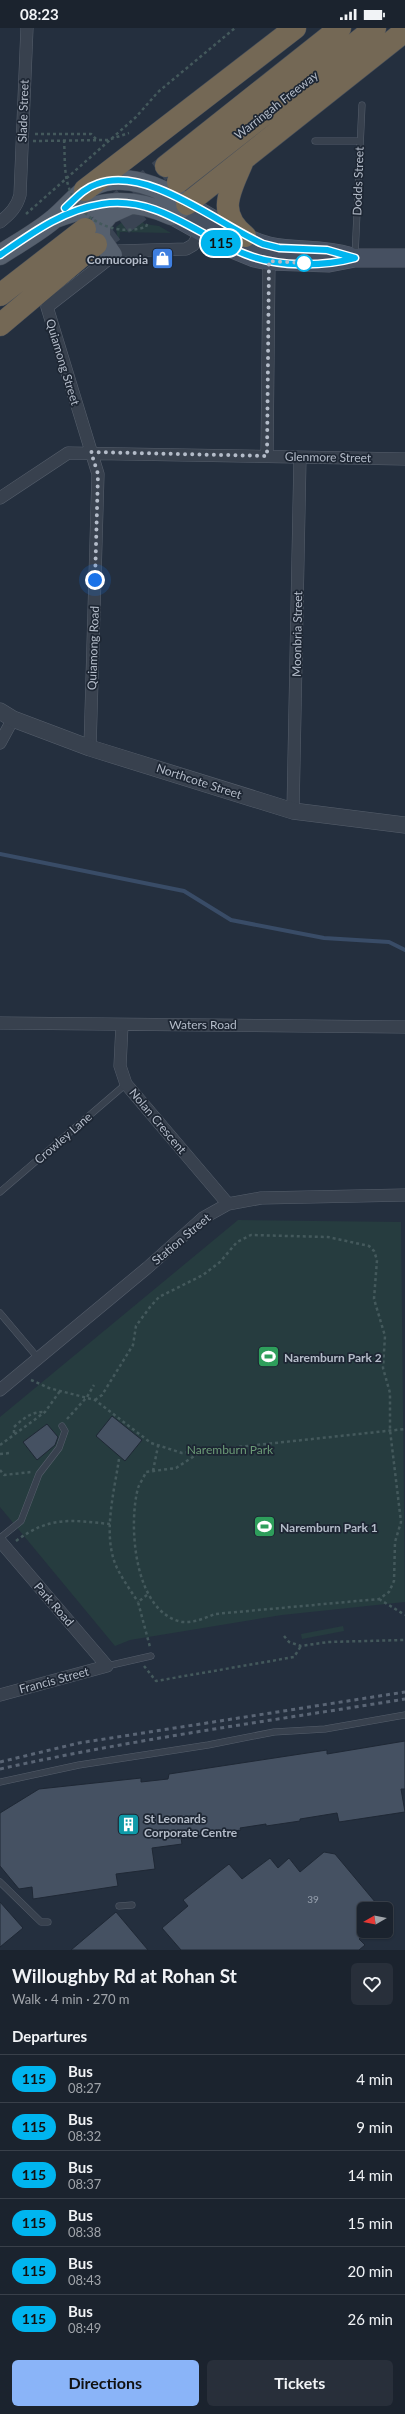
<!DOCTYPE html>
<html lang="en">
<head>
<meta charset="utf-8">
<style>
  body { margin:0; font-family:Lato,sans-serif; background:#282f3a; color:#f1f3f6; height:100vh; display:flex; flex-direction:column; font-size:15px; white-space:nowrap }
  * { box-sizing:border-box; margin:0 }
  p { font-size:13px; color:#a0a4aa }
  .icon { flex:none; width:22px; height:22px; fill:none; stroke:currentColor; stroke-width:2; stroke-linecap:round; stroke-linejoin:round }
  .map { position:relative; height:1922px; overflow:hidden }
  .side { display:flex; flex-direction:column; background:#1b232e; flex:1 }
  .side>* { flex:none }
  .badge { padding:0 8px; border-radius:13px; font-size:14px; line-height:26px }
  .needle { width:26px; rotate:261deg }
  .buttons { position:absolute; left:357px; top:1874px; display:grid; gap:8px }
  .buttons a { display:grid; place-items:center; width:36px; height:36px; border-radius:6px; background:#1b232e; box-shadow:0 1px 3px #0004,0 0 0 1px #39404a; font-size:20px }
  .you { position:absolute; width:20px; height:20px; margin:-10px; border:3px solid #fff; border-radius:50%; background:#1a73e8; box-shadow:0 0 0 6px #1a73e833 }
  .map>.badge { position:absolute; translate:-50% -50%; box-shadow:0 0 0 2px #fff }
  h2 { padding:0 12px; font-size:15px; line-height:36px }
  .round { display:grid; place-items:center; flex:none; width:42px; height:42px; border-radius:6px; background:#282f3a }
  .head { display:flex; align-items:center; justify-content:space-between; height:68px; padding:0 12px }
  h1 { font-size:19px; font-weight:700; line-height:30px }
  .action { display:flex; gap:8px; margin-top:auto; padding:8px 12px }
  .action a { flex:1; height:46px; border-radius:6px; background:#8ab4f8; color:#111; font-size:16px; font-weight:700; line-height:46px; text-align:center }
  .action a+a { background:#282f3a; color:#f1f3f6 }
  ul { padding:0; list-style:none }
  li { display:flex; align-items:center; gap:12px; height:48px; padding:0 12px; border-top:1px solid #39404a }
  li div { flex:1 }
  li b { display:block; font-size:15px }
  li em { font-style:normal }
  li .badge { min-width:44px; font-weight:700; text-align:center }
  .status { display:flex; justify-content:space-between; align-items:center; height:28px; padding:0 20px; background:#1b232e; direction:ltr }
  .status svg { height:11px; fill:currentColor }
  .map>svg:first-child { display:block }
  .green { fill:#263c3f }
  .lines { fill:none; stroke-linecap:round; stroke-linejoin:round }
  .stream { stroke:#394c67; stroke-width:4 }
  .building { fill:#455162; stroke:#1f2835 }
  .motorway-tunnel { stroke:#3a4453; stroke-width:22; stroke-dasharray:22 11; stroke-linecap:butt }
  .service-casing { stroke:#565f6c; stroke-width:7 }
  .minor-casing { stroke:#565f6c; stroke-width:13 }
  .tertiary-casing { stroke:#565f6c; stroke-width:17 }
  .secondary-casing { stroke:#565f6c; stroke-width:19 }
  .primary-casing { stroke:#414a57; stroke-width:21 }
  .motorway-casing { stroke:#434c59; stroke-width:23 }
  .path { stroke:#44595c; stroke-width:2.5; stroke-dasharray:3 3; stroke-linecap:butt }
  .service { stroke:#38414e; stroke-width:6 }
  .minor { stroke:#38414e; stroke-width:12 }
  .tertiary { stroke:#38414e; stroke-width:16 }
  .secondary { stroke:#465061; stroke-width:18 }
  .primary { stroke:#56606e; stroke-width:20 }
  .motorway { stroke:#746855; stroke-width:22 }
  .rail { stroke:#5a6575; stroke-width:3; stroke-dasharray:4 4; stroke-linecap:butt }
  .path-bridge { stroke:#44595c; stroke-width:2.5; stroke-dasharray:3 3; stroke-linecap:butt }
  .line-casing { stroke:#fff; stroke-width:9 }
  .line { stroke:#00b5ef; stroke-width:6 }
  .walk { stroke:#b4bcc9; stroke-width:4; stroke-dasharray:0 7.2 }
  .stop-dot { fill:#fff; stroke:#00b5ef; stroke-width:2 }
  .labels { text-anchor:middle; dominant-baseline:central; stroke-width:3.5; stroke-linejoin:round; paint-order:stroke }
  .number-label { font-size:10px; fill:#98a1af }
  .street-label { font-size:12px; fill:#b4bcc9; stroke:#1d2633 }
  .poi-label { font-size:12px; font-weight:bold; fill:#b4bcc9; stroke:#1d2633; text-anchor:start }
  .park-label { font-size:12px; fill:#6b9a76; stroke:#1d2633 }
</style>
</head>
<body>
<div class="status"><b>08:23</b><svg viewBox="0 0 49 12"><path d="M0 12V9h3v3zM5 12V6h3v6zM10 12V3h3v9zM15 12V0h3v12zM26 1h20v11H26zM47 4h2v5h-2z"/></svg></div>
<div class="map">
<svg width="405" height="1922" viewBox="0 0 405 1922">
  <rect width="100%" height="100%" fill="#242f3e"/>
  <path class="green" d="M125,192H142L144,196L159,198L171,205L120,204L119,213H118L116,199Z
    M238,1192L401,1194L405,1574L282,1587L130,1612L115,1618L0,1479V1389Z
    M343,1598L344,1603L302,1611L301,1606Z"/>
  <g class="lines">
    <path class="stream" d="M0,826L184,863L231,892L324,910L389,914L405,922"/>
  </g>
  <path class="building" d="M112,1388L142,1412L125,1433L96,1408Z
    M47,1396L58,1409L55,1417L37,1432L23,1414Z
    M405,1713V1761H401L405,1784L339,1794L337,1785L300,1791V1793L266,1798V1796L240,1800L241,1802L181,1810L182,1816L152,1820L155,1841L116,1846L118,1858L33,1871L32,1859L19,1861L0,1838V1785L39,1761L141,1750V1754L168,1751L169,1746L327,1722V1726Z
    M324,1824L335,1826L381,1881H364V1907L359,1911L365,1917L359,1922H181L162,1900L188,1878L183,1872L229,1836L242,1851L270,1830L278,1840L289,1830L300,1844Z
    M0,1874L23,1900L0,1919Z
    M116,1884L148,1922H71Z"/>
  <g class="lines">
    <path class="motorway-tunnel" d="M106,184L166,138
      M96,216L158,169"/>
    <defs>
      <path id="service" d="M315,113H360
        M355,228L362,77
        M0,1164L126,1056
        M0,1285L38,1330
        M0,1510L21,1493L39,1446L59,1420L65,1403L62,1398
        M107,1638L151,1628
        M0,1754L79,1737L208,1717L274,1704L325,1701L405,1687
        M0,1854L41,1894H48
        M119,1878L132,1877"/>
      <path id="minor" d="M0,194C10,186 17,179 20,167L27,0
        M267,428L269,233
        M0,470L68,425L405,431
        M0,715L13,691
        M90,720L98,446L47,279L119,223L186,221L193,217L201,204
        M293,783L300,430
        M0,995L405,999
        M122,997L120,1038L126,1056L228,1176
        M0,1362L147,1240L203,1190L228,1176L261,1170L405,1167
        M0,1513L107,1638L0,1667"/>
      <path id="tertiary" d="M0,683L13,691L90,720L293,783L405,797"/>
      <path id="secondary" d="M187,176C211,189 243,212 269,218C296,224 322,220 349,228
        M171,187L232,221L254,230L269,233L329,235L355,230H405"/>
      <path id="primary" d="M0,227C18,215 39,204 56,189C68,179 78,165 92,158C123,142 162,160 187,176L171,187C127,167 98,175 55,190
        M112,227L100,210V197L109,186L129,177"/>
      <path id="motorway" d="M242,135C230,163 216,185 245,208
        M166,138L340,0
        M178,154L375,0
        M85,162L295,0
        M187,176L405,3
        M0,267L85,201
        M0,297L96,216"/>
    </defs>
    <use href="#service" class="service-casing"/>
    <use href="#minor" class="minor-casing"/>
    <use href="#tertiary" class="tertiary-casing"/>
    <use href="#secondary" class="secondary-casing"/>
    <use href="#primary" class="primary-casing"/>
    <use href="#motorway" class="motorway-casing"/>
    <path class="path" d="M35,106H91L97,112
      M33,113L108,112L129,105
      M26,186L136,89L158,64L235,0
      M31,1352L49,1360L95,1372L151,1415L182,1425L405,1401
      M95,1372L102,1367L133,1317L136,1298L150,1279L159,1269L203,1247L220,1234L237,1214L251,1207L328,1209L369,1218L374,1223L377,1232L374,1271L385,1308L383,1340L390,1365V1402L401,1494L395,1514L394,1553L389,1564L379,1571L215,1586C205,1590 194,1595 183,1594C134,1586 128,1497 138,1460C140,1455 144,1449 146,1444L176,1440L202,1423
      M67,1391L87,1369L94,1357
      M14,1405V1399C24,1390 31,1384 44,1384
      M0,1417L45,1384L60,1363
      M0,1426L10,1425
      M119,1431C114,1465 102,1508 117,1540C123,1552 131,1563 138,1574
      M0,1442L4,1447L31,1444
      M153,1443L158,1418
      M16,1513C49,1488 71,1492 110,1496
      M147,1567L138,1574L150,1619
      M379,1571L405,1587
      M284,1608L289,1614L301,1618L328,1614L405,1612
      M144,1638L156,1653L294,1629L301,1618"/>
    <use href="#service" class="service"/>
    <use href="#minor" class="minor"/>
    <use href="#tertiary" class="tertiary"/>
    <use href="#secondary" class="secondary"/>
    <use href="#primary" class="primary"/>
    <use href="#motorway" class="motorway"/>
    <path class="rail" d="M0,1734L79,1715L405,1664
      M0,1741C134,1711 270,1693 405,1671"/>
    <path class="path-bridge" d="M64,112C65,126 64,140 67,153C75,188 110,210 146,199L148,194"/>
  </g>
  <g class="lines">
    <defs>
      <path id="line" d="M0,227C32,205 63,182 102,176C156,167 197,207 245,226C277,239 322,239 355,230L327,222L279,220L263,216C218,196 147,137 97,156C84,160 75,171 65,180"/>
    </defs>
    <use href="#line" class="line-casing"/>
    <use href="#line" class="line"/>
    <path class="walk" d="M95,552L98,446L91,424L267,428L269,233L304,235"/>
  </g>
  <defs>
    <symbol id="shop-square" viewBox="-11 -11 22 22"><rect x="-9" y="-9" width="18" height="18" rx="4" fill="#3f7fe0" stroke="#1d2633"/><path d="M-5-2.5h2.3a2.7 3.5 0 0 1 5.4 0H5L5.5 6h-11ZM-1.5-2.5h3a1.5 2.3 0 0 0-3 0Z" fill="#fff"/></symbol>
    <symbol id="stadium-square" viewBox="-11 -11 22 22"><rect x="-9" y="-9" width="18" height="18" rx="4" fill="#2e9e5b" stroke="#1d2633"/><path d="M0-5a6.5 5 0 1 0 0 10a6.5 5 0 1 0 0-10ZM-3.5-1.8h7v3.6h-7Z" fill="#fff"/></symbol>
    <symbol id="building-square" viewBox="-11 -11 22 22"><rect x="-9" y="-9" width="18" height="18" rx="4" fill="#0f9aa8" stroke="#1d2633"/><path d="M-4-6H4V6H1V3H-1V6H-4ZM-2.5-4.3h1.7v1.8h-1.7ZM.8-4.3h1.7v1.8H.8ZM-2.5-1h1.7V.8h-1.7ZM.8-1h1.7V.8H.8Z" fill="#fff"/></symbol>
  </defs>
  <g fill-rule="evenodd">
    <use href="#shop-square" x="150" y="218" width="25" height="25"/>
    <use href="#stadium-square" x="256" y="1316" width="25" height="25"/>
    <use href="#stadium-square" x="252" y="1486" width="25" height="25"/>
    <use href="#building-square" x="116" y="1784" width="25" height="25"/>
  </g>
  <circle class="stop-dot" cx="304" cy="235" r="8"/>
  <g class="labels">
    <g class="number-label">
      <text x="313" y="1871">39</text>
    </g>
    <g class="street-label">
      <text transform="translate(276 77) rotate(-38)">Warringah Freeway</text>
      <text transform="translate(23 83) rotate(-88)">Slade Street</text>
      <text transform="translate(358 153) rotate(-88)">Dodds Street</text>
      <text transform="translate(63 334) rotate(73)">Quiamong Street</text>
      <text transform="translate(328 429) rotate(1)">Glenmore Street</text>
      <text transform="translate(297 606) rotate(-89)">Moonbria Street</text>
      <text transform="translate(93 620) rotate(-88)">Quiamong Road</text>
      <text transform="translate(199 753) rotate(18)">Northcote Street</text>
      <text x="203" y="996">Waters Road</text>
      <text transform="translate(158 1093) rotate(50)">Nolan Crescent</text>
      <text transform="translate(63 1110) rotate(-41)">Crowley Lane</text>
      <text transform="translate(181 1211) rotate(-40)">Station Street</text>
      <text transform="translate(54 1576) rotate(49)">Park Road</text>
      <text transform="translate(54 1652) rotate(-15)">Francis Street</text>
    </g>
    <g class="poi-label">
      <text x="148" y="231" text-anchor="end">Cornucopia</text>
      <text x="284" y="1329">Naremburn Park 2</text>
      <text x="280" y="1499">Naremburn Park 1</text>
      <text x="144" y="1790">St Leonards<tspan x="144" dy="14">Corporate Centre</tspan></text>
    </g>
    <g class="park-label">
      <text x="230" y="1421">Naremburn Park</text>
    </g>
  </g>
</svg>
<div class="buttons">
<a><svg class="needle" viewBox="-14 -14 28 28"><path d="M0-13l5 13h-10z" fill="#e53935"/><path d="M0 13l5-13h-10z" fill="#a0a4aa"/></svg></a>
</div>
<div class="you" style="left:95px;top:552px"></div>
<b class="badge" style="left:221px;top:215px;background:#00b5ef;color:#111">115</b>
</div>
<section class="side">
<div class="head"><div><h1>Willoughby Rd at Rohan St</h1><p>Walk · 4 min · 270 m</p></div><a class="round"><svg class="icon" aria-label="heart" viewBox="0 0 24 24"><path d="M12 20l-8-8c-3-5 5-10 8-4 3-6 11-1 8 4z"/></svg></a></div>
<h2>Departures</h2>
<ul>
<li><span class="badge" style="background:#00b5ef;color:#111">115</span><div><b>Bus</b><p>08:27</p></div><em>4 min</em></li>
<li><span class="badge" style="background:#00b5ef;color:#111">115</span><div><b>Bus</b><p>08:32</p></div><em>9 min</em></li>
<li><span class="badge" style="background:#00b5ef;color:#111">115</span><div><b>Bus</b><p>08:37</p></div><em>14 min</em></li>
<li><span class="badge" style="background:#00b5ef;color:#111">115</span><div><b>Bus</b><p>08:38</p></div><em>15 min</em></li>
<li><span class="badge" style="background:#00b5ef;color:#111">115</span><div><b>Bus</b><p>08:43</p></div><em>20 min</em></li>
<li><span class="badge" style="background:#00b5ef;color:#111">115</span><div><b>Bus</b><p>08:49</p></div><em>26 min</em></li>
</ul>
<div class="action"><a>Directions</a><a>Tickets</a></div>
</section>
</body>
</html>
